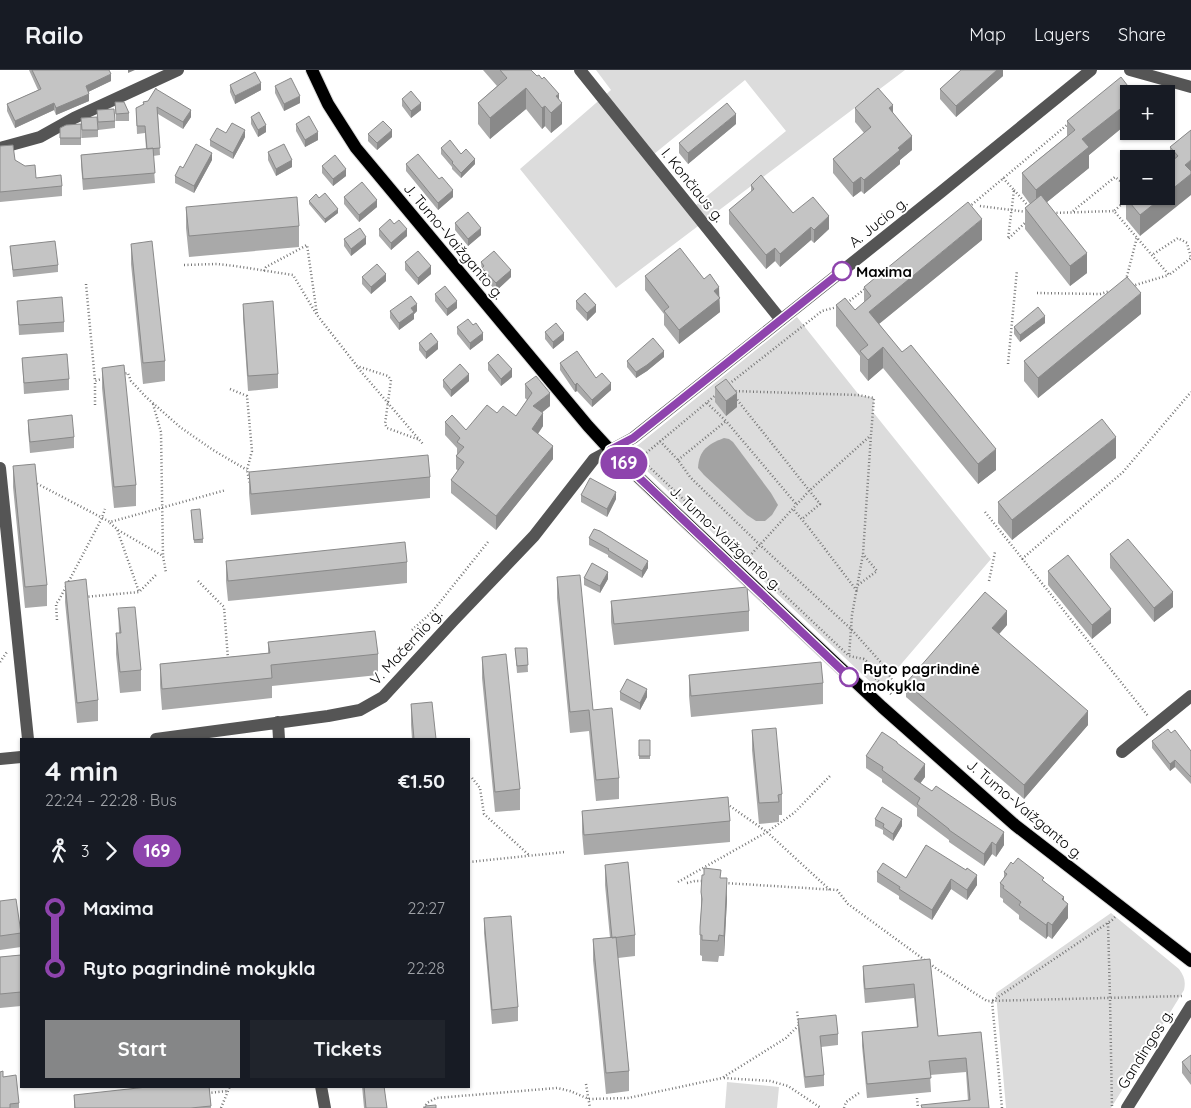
<!DOCTYPE html>
<html lang="en">
<head>
<meta charset="utf-8">
<style>
  body { margin:0; font-family:Quicksand,sans-serif; background:#20242c; color:#f1f3f6; height:100vh; display:flex; flex-direction:column; font-size:19px; white-space:nowrap }
  * { box-sizing:border-box; margin:0 }
  p { font-size:16px; color:#9ea1a6 }
  .icon { flex:none; width:28px; height:28px; fill:none; stroke:currentColor; stroke-width:2; stroke-linecap:round; stroke-linejoin:round }
  .map { position:relative; flex:1; overflow:hidden }
  .drawer { position:absolute; left:20px; top:668px; width:450px; height:350px; display:flex; flex-direction:column; background:#171b24; border-radius:0px; box-shadow:0 1px 4px #0004 }
  .drawer>* { flex:none }
  .badge { padding:0 10px; border-radius:16px; font-size:18px; line-height:32px }
  .buttons { position:absolute; left:1120px; top:15px; display:grid; gap:10px }
  .buttons a { display:grid; place-items:center; width:55px; height:55px; border-radius:0px; background:#171b24; box-shadow:0 1px 4px #0004; font-size:25px }
  .map>.badge { position:absolute; translate:-50% -50%; box-shadow:0 0 0 2px #fff }
  .legs { display:flex; align-items:center; gap:8px; height:55px; padding:0 25px; font-size:16px }
  .legs p { margin-inline-start:auto }
  .headline { display:flex; align-items:center; justify-content:space-between; height:85px; padding:0 25px }
  h1 { font-size:28px; font-weight:700; line-height:38px }
  .action { display:flex; gap:10px; margin-top:auto; padding:10px 25px }
  .action a { flex:1; height:58px; border-radius:0px; background:#858687; color:#fff; font-size:20px; font-weight:700; line-height:58px; text-align:center }
  .action a+a { background:#20242c; color:#f1f3f6 }
  ul { padding:0 25px; list-style:none }
  li { display:flex; align-items:center; gap:18px; height:60px; font-size:19px }
  li i { display:grid; place-items:center; width:8px; height:100%; margin:0 6px; background:currentColor }
  li i::after { content:''; width:12px; height:12px; margin:-6px; border:4px solid; border-radius:50%; background:#171b24 }
  li p { margin-inline-start:auto }
  li:first-child i { background:linear-gradient(#0000 50%,currentColor 0) }
  li:last-child i { background:linear-gradient(currentColor 50%,#0000 0) }
  header { display:flex; align-items:center; gap:30px; box-sizing:border-box; height:70px; padding:0 25px; background:#171b24; border-bottom:1px solid #363941 }
  header strong { font-size:24px }
  nav { display:flex; gap:28px; margin-inline-start:auto; font-size:18px }
  .map>svg:first-child { display:block }
  .green { fill:#dcdcdc; fill-rule:evenodd }
  .water { fill:#a3a3a3 }
  .lines { fill:none; stroke-linecap:round; stroke-linejoin:round }
  .major-casing { stroke:#dbdbdb; stroke-width:14 }
  .path { stroke:#777; stroke-width:2.5; stroke-dasharray:1 2.5; stroke-linecap:butt }
  .minor { stroke:#555; stroke-width:12 }
  .major { stroke:#000; stroke-width:12 }
  .wall { fill:#a9a9a9 }
  .shaded-wall { fill:#898989 }
  .building { fill:#c4c4c4; stroke:#898989 }
  .line-1-casing { stroke:#fff; stroke-width:11 }
  .line-1 { stroke:#8e44ad; stroke-width:8 }
  .stop-1-dot { fill:#fff; stroke:#8e44ad; stroke-width:2.5 }
  .labels { text-anchor:middle; dominant-baseline:central; stroke-width:4; stroke-linejoin:round; paint-order:stroke }
  .street-label { font-size:15px; fill:#000; stroke:#fff }
  .stop-label { font-size:15px; font-weight:bold; fill:#000; stroke:#fff; text-anchor:start }
</style>
</head>
<body>
<header>
<strong>Railo</strong>
<nav><a>Map</a><a>Layers</a><a>Share</a></nav>
</header>
<div class="map">
<svg width="1191" height="1038" viewBox="0 0 1191 1038">
  <rect width="100%" height="100%" fill="#fff"/>
  <path class="green" d="M596,0H905L616,218L520,99L611,20ZM745,10L786,61L696,135L654,84Z
    M797,247L859,325L874,328L873,342L991,489L879,620L628,383Z
    M1111,843L1179,899C1184,906 1186,911 1184,920L1111,1038H1006L996,923Z
    M727,1012L779,1017L777,1038H725Z"/>
  <path class="water" d="M724,368L729,369L733,372L771,423L778,435L772,445L765,451H756L747,445L704,405L698,398C699,380 708,374 724,368Z"/>
  <g class="lines">
    <defs>
      <path id="major" d="M312,0L328,34L356,78L588,356L610,380L673,440L882,637L1015,755L1191,891"/>
    </defs>
    <use href="#major" class="major-casing"/>
    <path class="path" d="M1003,108L1014,120L1008,169L1027,151
      M1014,120L1030,138
      M1131,126L1114,141L1169,205L1191,188L1187,173L1178,168L1152,185
      M980,136L1027,142
      M969,137L1068,54
      M1073,141L1115,107L1124,114L1129,123
      M1053,143L1114,141
      M184,195L217,194L235,196L293,205L317,245L357,296L388,306L391,310L385,354L387,358L420,370
      M264,201L266,197L307,175L317,244
      M1126,210L1137,167
      M86,214L95,311
      M1132,216L1169,205
      M1037,223L1100,224L1110,221
      M847,233L866,218
      M1008,294L1017,200
      M358,298L423,374
      M122,304L128,303L131,311L146,327L180,357L213,380L247,400
      M729,314L822,241L837,237
      M230,319L247,326L252,381L247,400L250,414
      M732,321L858,325L874,328L871,365L863,484L852,545L849,586
      M717,324L645,384L643,391L849,586L864,589L872,596L876,609L892,625
      M735,327L820,434L802,449
      M707,333L726,351L797,435
      M153,334L161,362L163,486
      M95,335V311L105,308
      M660,371L678,390L690,407L760,475L851,559L885,597L897,619
      M678,390L726,351
      M34,412L110,452L226,420
      M794,440L809,458L857,521
      M985,442L1148,646
      M110,453L117,459L139,522
      M118,460L163,486L166,503
      M747,489L809,421L870,366
      M1022,489L1123,402L1191,322
      M198,511L224,537L228,589
      M989,511L995,482
      M858,515L877,501L863,484
      M85,527L139,522L157,504
      M57,550L56,534L59,530L102,448L105,439
      M412,560L432,542L488,472
      M0,592L7,582
      M472,708L480,718L484,744L530,786
      M727,734L767,762L830,820
      M469,792L565,782
      M678,812L767,762L794,743L831,705
      M687,813L695,811H705
      M725,813L837,820L848,834L937,899L987,931L1183,926
      M1108,853L1110,928L1112,1038
      M724,1008L770,1011L788,1016L821,1038
      M586,1014L590,1038
      M208,1023L228,1021
      M917,1028L918,1038
      M221,1038L230,1016
      M424,1038L427,1033L436,1028L557,1018L570,1021L589,1029L628,1028L722,1008L786,968L799,955L797,941
      M844,1038L846,1032L859,1023
      M1002,1038L992,931L1112,850L1115,847"/>
    <path class="minor" d="M580,0L781,250
      M1130,0L1191,17
      M0,78L40,67L74,48L178,0
      M0,398L28,669
      M278,652L279,669
      M156,669L328,646L360,640L383,627L453,551L534,466L594,389L633,368L941,122L1091,0
      M1122,682L1191,626
      M0,689L21,687
      M321,1016L325,1038
      M1127,1038L1191,936"/>
    <use href="#major" class="major"/>
  </g>
  <path class="wall" d="M29,0H109L111,11L88,22L89,31L56,45L54,40L15,58L7,41V34L38,20Z
    M483,0H531L559,29L562,54L551,63L545,56L542,59L526,39L490,69L478,54V33L497,16Z
    M961,0H1003V6L956,47L940,29V19Z
    M230,15L261,20L235,34L230,22Z
    M275,16L300,33L284,41L275,23Z
    M156,19L191,47L183,59L158,44L160,85L153,86L155,113L83,120L81,95V85L146,79L145,63L137,64L136,38L143,35V32L148,31Z
    M1129,24V52L1089,85V98L1047,132L1087,203L1070,216L1025,159V138L1030,134L1022,123V103L1067,66V51Z
    M402,29L421,40L411,48L402,36Z
    M115,32L129,43V51H116Z
    M855,38L893,43L912,80L900,90V94L864,124L861,121L853,127L833,103V89L864,63L855,52Z
    M97,40L115,51V58L98,60Z
    M251,47L266,62L258,67L251,54Z
    M81,48L98,60V67L82,68Z
    M81,54V75H60V58Z
    M296,54L318,70L305,77L296,61Z
    M736,54L688,94L679,83V73Z
    M1191,60L1140,166L1126,149V128L1170,93V77Z
    M226,63L245,67L233,89L210,76V70Z
    M368,64L392,67L377,80L368,71Z
    M0,76L15,90L36,108L62,116V126L0,132Z
    M441,78L461,84L475,94L461,108L452,99V97L441,84Z
    M268,82L292,97L276,106L268,90Z
    M212,90L194,123L175,113V106Z
    M406,94L453,127L438,140L406,101Z
    M322,96L346,106L333,116L322,103Z
    M751,115L793,143L829,159L814,173L811,170L780,197L775,191L766,199L729,154V140L751,122Z
    M344,127L377,137L359,152L344,134Z
    M319,128L338,143L325,153L309,134V131Z
    M186,137L299,156V177L189,187L186,158Z
    M455,153L481,165L468,176L455,160Z
    M394,154L407,166L391,180L379,166V159Z
    M344,169L366,174L351,186L344,176Z
    M982,170L879,254L996,400L978,414L883,298L868,311L860,301V286L836,256V235L855,240L864,233V217Z
    M131,174L165,291V311L143,314L131,194Z
    M10,176L58,195V202L13,207Z
    M405,192L431,204L418,215L405,200Z
    M481,192L511,207L496,221L482,205Z
    M645,206L719,227L720,242L679,274L664,255V244L645,220Z
    M362,207L386,211L371,224L362,214Z
    M435,224L457,238L447,246L435,231Z
    M17,231L64,252V262L19,265Z
    M576,231L596,242L587,251L576,239Z
    M243,234L278,304V318L248,321L243,248Z
    M390,241H417L414,244V249L399,260L390,248Z
    M1141,244L1038,328L1024,311V291Z
    M1045,253L1020,272L1014,264V257Z
    M473,255L483,270L470,280L457,264V257Z
    M545,262L564,270L553,279L545,269Z
    M419,273L438,279L426,289L419,280Z
    M664,287L647,301L636,308L627,297V291Z
    M22,288L69,309V320L24,324Z
    M488,293L512,307L501,316L488,300Z
    M560,293L596,308L611,320L592,337L577,321L575,322L560,300Z
    M102,298L136,415V436L114,438L102,318Z
    M443,310L469,311L451,327L443,317Z
    M525,314L550,336L542,342L543,356L538,364L553,389L496,460L451,423V410L458,401L456,399V386L457,384V378L445,365V352L466,360L497,343L516,346L527,330L525,328Z
    M715,317L737,337L726,346L715,332Z
    M28,350L74,367V378L30,383L28,360Z
    M1116,388L1012,470L998,453V432Z
    M13,396L47,515V536L25,538L13,417Z
    M249,402L430,407V428L251,445L249,423Z
    M581,425L616,429L607,447L581,432Z
    M191,440L203,469V473H194Z
    M589,468L648,498L642,508L608,487V485L589,475Z
    M1110,484L1173,537L1154,552L1110,498Z
    M226,491L407,492V513L228,531L226,511Z
    M1048,501L1111,553L1092,569L1048,515Z
    M557,507L593,640L619,708V729L596,731L589,661L570,663L557,528Z
    M584,508L608,509L600,523L584,515Z
    M65,512L98,630V651L77,653L65,532Z
    M611,531L749,541V561L614,575L611,552Z
    M118,538L141,600V621L120,623L116,584V563H119Z
    M1007,555L999,564L1088,655L1024,729L906,627V613Z
    M268,572L378,584V605L272,616V628L162,640L160,615V594L268,583Z
    M515,578H527L528,602L517,603Z
    M482,587L520,719V740L495,742L482,608Z
    M689,605L823,613V634L691,647L689,626Z
    M620,622L647,627L640,640L620,630Z
    M411,634L436,669H412L411,655Z
    M752,660L782,724V745H779V752L759,754L752,680Z
    M1171,663L1191,681V714L1175,697L1170,701L1152,678V671Z
    M639,670H650V689H639Z
    M897,674L925,707L920,713L1004,775L996,787L992,784L984,796L949,772V770L917,746V738L882,712V709L866,698V686Z
    M582,741L730,751V772L584,785L582,762Z
    M875,749L902,756L893,771L883,764V760L875,756Z
    M926,775L977,815L967,830L951,819L932,850L899,829V826L877,812V802L906,808Z
    M605,795L635,865V886L618,888L629,1001V1021L606,1024L593,890V869L610,868L605,815Z
    M1004,802L1044,811L1064,831L1068,848L1052,869L1048,866L1046,869L1019,849V845L1003,832V829L1000,827V813L1004,807Z
    M704,805L721,808L727,829L724,886H719L718,892L702,891V886L700,885V857L701,841V822Z
    M0,831L21,863V877L0,880Z
    M484,848L518,937V951L492,954L484,863Z
    M21,885V936L0,938V887Z
    M930,889L938,966L981,962L989,1038L968,1031L966,1002L930,1005L931,1022L867,1028L862,976V962L917,957L914,928L865,933L863,910V896Z
    M798,949L838,964V975L821,977L824,1005V1016L805,1018L798,960Z
    M1191,985V1015L1182,1003V992Z
    M3,1007L19,1033V1038H0Z
    M209,1016L211,1038H74V1025Z
    M362,1016H384L387,1038H364Z"/>
  <path class="shaded-wall" d="M128,0H135L128,3Z
    M997,0H1003V6L956,47V36Z
    M111,4V11L86,23V16Z
    M261,13V20L235,34V26Z
    M526,18V39L490,69V48Z
    M89,24V31L56,45V38Z
    M559,24V36L562,33V54L551,63V43L556,26Z
    M300,26V33L284,41V34Z
    M1129,32V52L1089,85V98L1036,141V120L1082,69Z
    M54,33V40L15,58V51Z
    M421,33V40L411,48V41Z
    M893,35V49L889,38Z
    M545,36V56L542,59V38Z
    M191,40V47L183,59V52Z
    M736,44V54L688,94V83Z
    M266,55V62L258,67V60Z
    M245,60V67L233,89V83Z
    M392,60V67L377,80V73Z
    M318,62V70L305,77V70Z
    M912,66V80L900,90V94L864,124V110L898,78Z
    M212,83V90L194,123V116Z
    M475,89V94L461,108V103Z
    M292,90V97L276,106V99Z
    M1191,90V125L1140,166V145L1164,126H1166V124L1185,95Z
    M346,99V106L333,116V109Z
    M861,107V121L853,127V113Z
    M453,120V127L438,140V133Z
    M377,130V137L359,152V145Z
    M338,139V143L325,153V149Z
    M829,146V159L814,173V160Z
    M982,149V170L869,262V242Z
    M811,157V170L780,197V184Z
    M481,158V165L468,176V169Z
    M407,159V166L391,180V173Z
    M366,167V174L351,186V179Z
    M775,178V191L766,199V185Z
    M1087,183V203L1070,216V196Z
    M431,196V204L418,215V208Z
    M511,200V207L496,221V213Z
    M386,204V211L371,224V217Z
    M719,217L720,242L679,274V260L714,221Z
    M1141,223V244L1038,328V308Z
    M457,231V238L447,246V239Z
    M417,234V241L414,244V249L399,260V253L411,238Z
    M596,235V242L587,251V243Z
    M1045,246V253L1020,272V265Z
    M483,263V270L470,280V273Z
    M564,263V270L553,279V272Z
    M438,272V279L426,289V282Z
    M883,277V298L868,311V290Z
    M664,281V287L647,301L636,308V302Z
    M512,299V307L501,316V309Z
    M469,304V311L451,327V320Z
    M577,313V321L575,322V315Z
    M611,313V320L592,337V330Z
    M550,323V336L533,350V336Z
    M737,323V337L726,346V331Z
    M543,343V356L532,372V359Z
    M1116,367V388L1012,470V450Z
    M553,376V389L496,460V446Z
    M996,379V400L978,414V394Z
    M616,422V429L607,447V439Z
    M648,491V498L642,508V501Z
    M608,502V509L600,523V516Z
    M1173,522V537L1154,552V538Z
    M1111,539V553L1092,569V555Z
    M1007,541V555L992,572V558Z
    M647,619V627L640,640V633Z
    M1088,641V655L1024,729V715Z
    M1175,690V697L1170,701V694Z
    M925,694V707L914,722V709Z
    M902,749V756L893,771V764Z
    M1004,762V775L996,787V775Z
    M992,772V784L984,796V784Z
    M977,805V815L967,830V820Z
    M727,808V829L724,886V866Z
    M951,809V819L932,850V840Z
    M1064,827V839L1068,834V848L1052,869V855L1062,829Z
    M1048,852V866L1046,869V855Z"/>
  <path class="building" d="M32,0H109L111,4L86,16L89,24L56,38L54,33L15,51L7,34L41,19Z
    M500,0H531L537,6L539,5L542,9L544,7L559,24L556,26L562,33L551,43L545,36L542,38L526,18L490,48L478,33L507,8Z
    M961,0H997L956,36L940,19Z
    M255,2L261,13L235,26L230,15Z
    M1121,7L1134,24H1129V32L1082,69L1089,77L1036,120L1022,103L1075,60L1067,51Z
    M291,8L300,26L284,34L275,16Z
    M156,18V19L191,40L183,52L157,37L160,78L147,79L145,56H137L136,38L144,34L143,32L148,31Z
    M878,18L893,35L889,38L912,66L898,78L900,80L864,110L861,107L853,113L833,89L871,57L855,38Z
    M411,21L421,33L411,41L402,29Z
    M115,32H124L129,43L116,44Z
    M727,33L736,44L688,83L679,73Z
    M114,39L115,51L98,52L97,40Z
    M259,42L266,55L258,60L251,47Z
    M309,46L318,62L305,70L296,54Z
    M97,47L98,60H82L81,48Z
    M383,51L392,60L377,73L368,64Z
    M232,53L245,60L233,83L210,70L217,58L226,63Z
    M81,54V68H60V58L66,55Z
    M1191,60V90L1185,95L1191,101V104L1166,124V96L1178,86L1170,77Z
    M450,70L461,84L466,79L475,89L461,103L452,93L453,92L441,78Z
    M196,74L212,83L194,116L175,106L180,96L183,98Z
    M284,74L292,90L276,99L268,82Z
    M13,75L15,90L25,96L35,95L36,108L61,105L62,116L0,122V76Z
    M153,78L155,103L83,109L81,85Z
    M418,84L439,109L442,107L453,120L438,133L406,94Z
    M335,85L346,99L333,109L322,96Z
    M761,105L793,143L813,127L829,146L814,160L811,157L780,184L775,178L766,185L729,140L754,119L751,115Z
    M362,112L377,130L359,145L344,127Z
    M325,123L338,139L325,149L309,131L316,124L319,128Z
    M1041,125L1087,183L1070,196L1025,138Z
    M1129,126H1164L1140,145L1126,128Z
    M297,127L299,156L189,166L186,137Z
    M968,132L982,149L869,242L902,282L911,275L996,379L978,394L883,277L868,290L860,281L868,275L836,235L845,228L855,240L871,226L864,217Z
    M468,142L481,158L468,169L455,153Z
    M390,149L394,154L399,150L407,159L391,173L379,159Z
    M360,158L366,167L351,179L344,169Z
    M55,171L58,195L13,200L10,176Z
    M152,171L165,291L143,293L131,174Z
    M680,178L704,209L710,204L719,217L714,221L720,228L679,260L664,241L669,237L645,206Z
    M418,181L431,196L418,208L405,192Z
    M494,181L511,200L496,213L482,198L484,196L481,192Z
    M377,194L386,204L371,217L362,207Z
    M1127,207L1141,223L1038,308L1024,291Z
    M445,216L457,231L447,239L435,224Z
    M585,223L596,235L587,243L576,231Z
    M411,226L417,234L411,238L414,242L399,253L390,241Z
    M62,227L64,252L19,255L17,231Z
    M273,231L278,304L248,306L243,234Z
    M1038,237L1045,246L1020,265L1014,257Z
    M468,249L473,255L476,253L483,263L470,273L457,257Z
    M556,253L564,263L553,272L545,262Z
    M431,263L438,272L426,282L419,273Z
    M653,268L664,281L647,295L636,302L627,291Z
    M577,281L596,308L602,303L611,313L592,330L577,313L575,315L560,293Z
    M67,284L69,309L24,313L22,288Z
    M498,284L512,299L501,309L488,293Z
    M460,294L469,304L451,320L443,310Z
    M124,295L136,415L114,417L102,298Z
    M536,306L550,323L533,336L543,343L532,359L553,376L496,446L451,410L464,392L456,386L464,377L457,372L460,368L445,352L452,345L466,360L487,335L497,343L503,336L516,346L532,323L525,314Z
    M726,309L737,323L726,331L715,317Z
    M72,345L74,367L30,372L28,350Z
    M1102,349L1116,367L1012,450L998,432Z
    M428,385L430,407L251,424L249,402Z
    M35,394L47,515L25,517L13,396Z
    M590,408L616,422L607,439L581,425Z
    M200,439L203,469L194,470L191,440Z
    M594,459L600,461L648,491L642,501L608,480L609,479L589,468Z
    M1128,469L1173,522L1154,538L1110,484Z
    M405,472L407,492L228,511L226,491Z
    M1068,485L1111,539L1092,555L1048,501Z
    M592,493L608,502L600,516L584,508Z
    M580,505L593,640L612,638L619,708L596,710L589,640L570,642L557,507Z
    M86,509L98,630L77,633L65,512Z
    M747,517L749,541L614,554L611,531Z
    M985,522L1007,541L992,558L1088,641L1024,715L906,613Z
    M135,537L141,600L120,602L116,563H121L118,538Z
    M375,561L378,584L271,595L272,608L162,619L160,594L270,583L268,572Z
    M515,578H527L528,595L517,596Z
    M506,584L520,719L495,722L482,587Z
    M821,592L823,613L691,626L689,605Z
    M627,609L647,619L640,633L620,622Z
    M432,632L436,669H414L411,634Z
    M776,658L782,724L778,725L779,732L759,733L752,660Z
    M1168,659L1171,663L1175,660L1191,681V707L1175,690L1170,694L1152,671Z
    M882,662L897,672V673L925,694L914,709L932,721L936,716L1004,762L996,775L992,772L984,784L949,760V759L917,734L920,728L882,700L883,697L866,686Z
    M639,670H650V686H639Z
    M728,727L730,751L584,765L582,741Z
    M882,737L902,749L893,764L883,757L884,754L875,749Z
    M926,775L966,800L967,798L977,805L967,820L951,809L932,840L899,819L900,817L877,802L883,793L906,808Z
    M1018,788L1044,808L1042,810L1064,827L1062,829L1068,834L1052,855L1048,852L1046,855L1019,835L1021,832L1003,818L1004,816L1000,813L1007,804L1004,802L1011,792L1013,794Z
    M628,792L635,865L612,868L605,795Z
    M704,798L721,800L720,808H727L724,866L719,865L718,871L702,870V865H700V857L702,829L701,822L702,805H704Z
    M16,829L21,863L0,866V831Z
    M511,846L518,937L492,940L484,848Z
    M616,867L629,1001L606,1003L593,869Z
    M21,885V922L0,924V887Z
    M930,889L938,966L981,962L989,1038H922L921,1035L970,1030L966,988L929,991L931,1008L867,1014L862,962L918,957L914,914L865,919L863,896Z
    M836,945L838,964L820,966L824,1005L805,1007L798,949Z
    M1191,985V1004L1182,992Z
    M3,1001V1007L16,1005L19,1033L10,1034V1038H0V1002Z
    M156,1016H209L211,1036L191,1038H75L74,1025Z
    M364,1016H384L387,1038H366Z
    M436,1035V1038H425V1036Z"/>
  <g class="lines">
    <defs>
      <path id="line-1" d="M842,201L633,368L610,380L673,440L849,607"/>
    </defs>
    <use href="#line-1" class="line-1-casing"/>
    <use href="#line-1" class="line-1"/>
  </g>
  <g class="stop-1-dot">
    <circle cx="842" cy="201" r="9"/>
    <circle cx="849" cy="607" r="9"/>
  </g>
  <g class="labels">
    <g class="street-label">
      <text transform="translate(693 115) rotate(51)">I. Končiaus g.</text>
      <text transform="translate(878 152) rotate(-39)">A. Jucio g.</text>
      <text transform="translate(454 171) rotate(50)">J. Tumo-Vaižganto g.</text>
      <text transform="translate(726 468) rotate(43)">J. Tumo-Vaižganto g.</text>
      <text transform="translate(406 577) rotate(-47)">V. Mačernio g.</text>
      <text transform="translate(1025 739) rotate(40)">J. Tumo-Vaižganto g.</text>
      <text transform="translate(1145 979) rotate(-58)">Gandingos g.</text>
    </g>
    <g class="stop-label">
      <text x="856" y="201">Maxima</text>
      <text x="863" y="598">Ryto pagrindinė<tspan x="863" dy="17">mokykla</tspan></text>
    </g>
  </g>
</svg>
<div class="buttons">
<a>+</a>
<a>−</a>
</div>
<b class="badge" style="left:624px;top:393px;background:#8e44ad;color:#fff">169</b>
<section class="drawer">
<div class="headline"><div><h1>4 min</h1><p>22:24 – 22:28 · Bus</p></div><b>€1.50</b></div>
<div class="legs"><svg class="icon" aria-label="walk" viewBox="0 0 24 24"><circle cx="13" cy="4" r="2"/><path d="M13 8l-2 6 4 7M11 14l-3 7M7 12l3-4h3l4 4"/></svg>3<svg class="icon" aria-label="forward" viewBox="0 0 24 24"><path d="M9 5l7 7-7 7"/></svg><b class="badge" style="background:#8e44ad;color:#fff">169</b></div>
<ul>
<li><i style="color:#8e44ad"></i><b>Maxima</b><p>22:27</p></li>
<li><i style="color:#8e44ad"></i><b>Ryto pagrindinė mokykla</b><p>22:28</p></li>
</ul>
<div class="action"><a>Start</a><a>Tickets</a></div>
</section>
</div>
</body>
</html>
